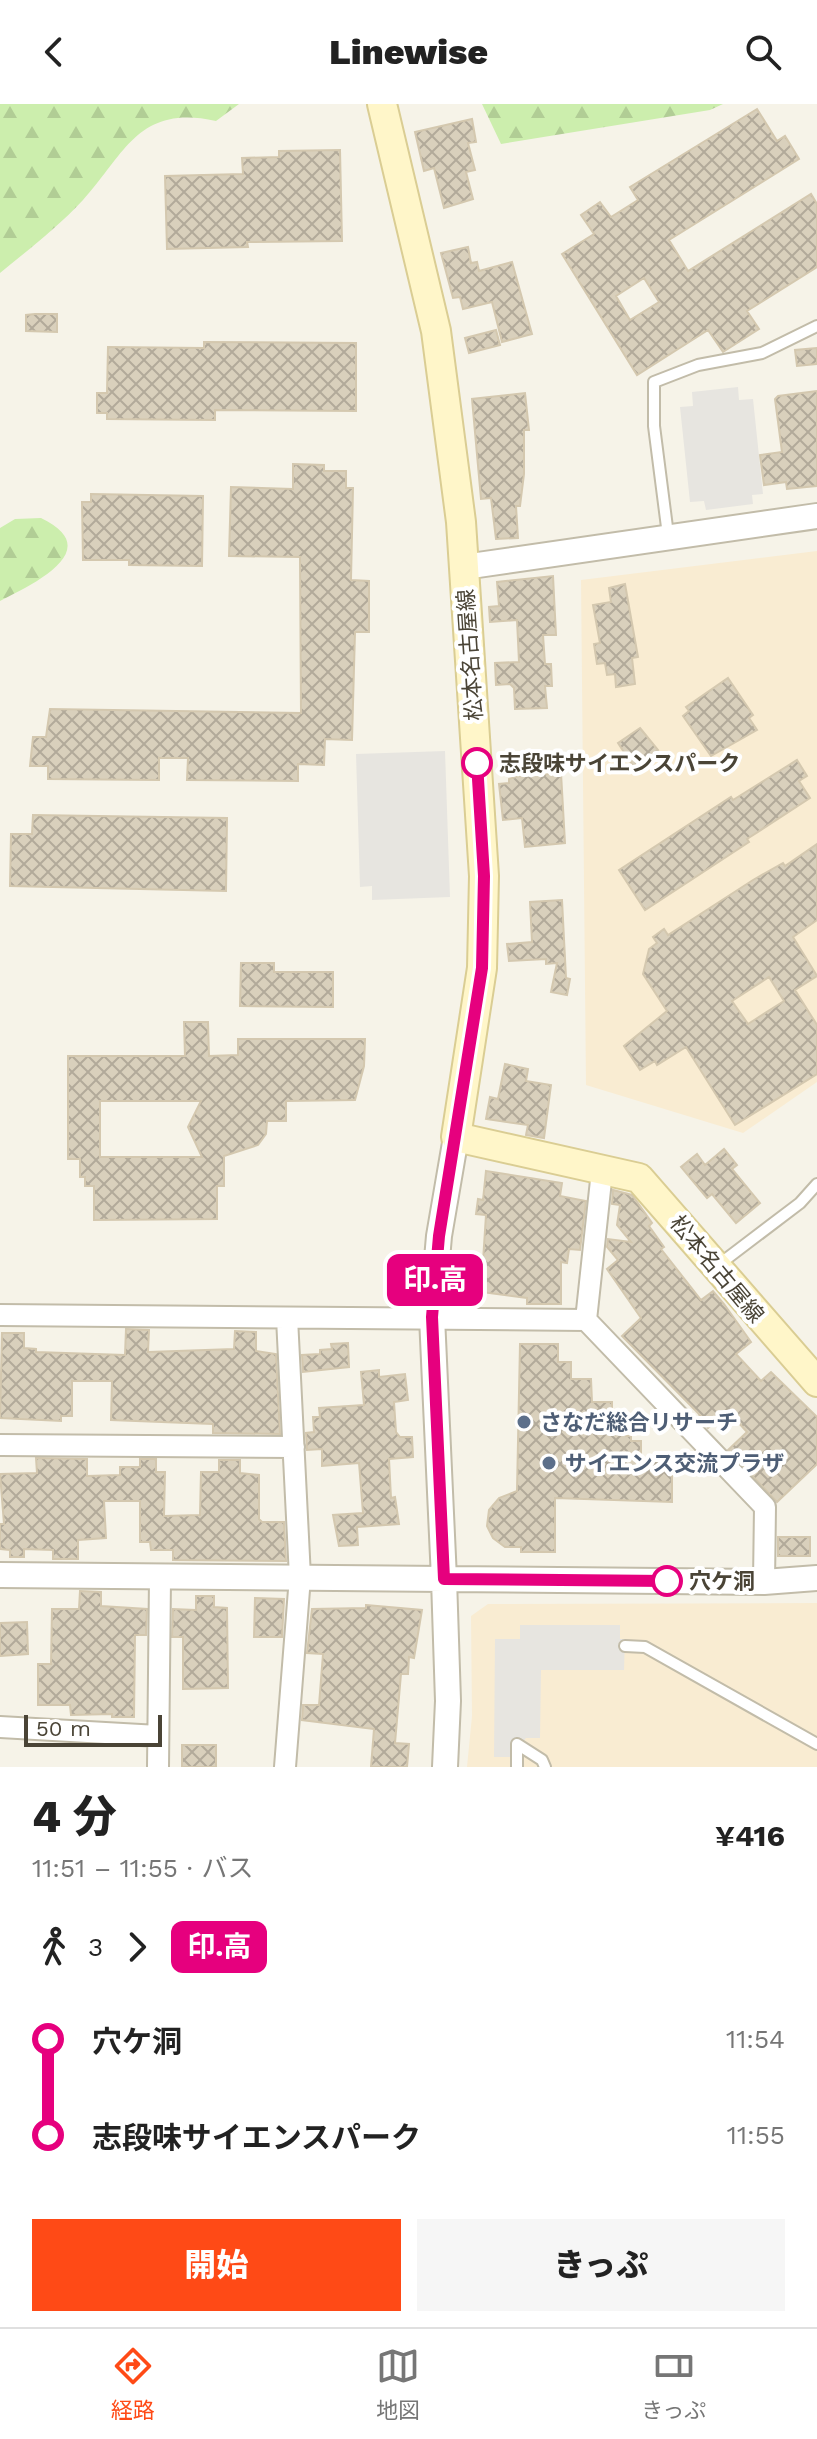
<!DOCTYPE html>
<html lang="ja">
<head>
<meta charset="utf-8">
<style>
  body { margin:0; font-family:"Work Sans","Noto Sans JP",sans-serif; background:#f6f6f6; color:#222; height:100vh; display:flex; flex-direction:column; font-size:30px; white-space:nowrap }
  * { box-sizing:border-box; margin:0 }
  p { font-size:26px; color:#767676 }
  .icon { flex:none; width:44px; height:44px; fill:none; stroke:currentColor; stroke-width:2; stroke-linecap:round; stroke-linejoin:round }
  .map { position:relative; height:1663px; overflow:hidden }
  .side { display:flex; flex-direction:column; background:#fff; flex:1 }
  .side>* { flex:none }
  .badge { padding:0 16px; border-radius:12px; font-size:28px; line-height:52px }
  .scale { position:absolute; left:24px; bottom:20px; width:138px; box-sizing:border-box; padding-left:8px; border:4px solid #4a4436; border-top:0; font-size:22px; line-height:28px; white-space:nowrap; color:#4a4436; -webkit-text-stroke:6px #fff; paint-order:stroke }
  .map>.badge { position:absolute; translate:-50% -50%; box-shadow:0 0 0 4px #fff }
  .legs { display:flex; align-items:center; gap:12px; height:88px; padding:0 32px; font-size:26px }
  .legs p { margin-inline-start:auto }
  .headline { display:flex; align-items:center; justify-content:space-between; height:136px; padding:0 32px }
  h1 { font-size:44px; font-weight:800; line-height:60px }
  .action { display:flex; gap:16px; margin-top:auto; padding:16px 32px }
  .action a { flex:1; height:92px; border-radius:0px; background:#ff4a16; color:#fff; font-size:32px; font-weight:800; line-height:92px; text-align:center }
  .action a+a { background:#f6f6f6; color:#222 }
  ul { padding:0 32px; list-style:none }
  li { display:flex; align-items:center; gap:28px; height:96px; font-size:30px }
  li i { display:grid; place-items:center; width:12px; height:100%; margin:0 10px; background:currentColor }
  li i::after { content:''; width:20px; height:20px; margin:-10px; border:6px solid; border-radius:50%; background:#fff }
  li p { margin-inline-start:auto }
  li:first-child i { background:linear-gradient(#0000 50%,currentColor 0) }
  li:last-child i { background:linear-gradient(currentColor 50%,#0000 0) }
  header { display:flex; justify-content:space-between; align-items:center; height:104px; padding:0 32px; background:#fff; font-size:36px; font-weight:800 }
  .tabs { display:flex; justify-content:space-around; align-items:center; height:112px; border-top:2px solid #e0e0e0; background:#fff; font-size:22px; color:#767676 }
  .tabs a { display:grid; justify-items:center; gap:4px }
  .tabs .selected { color:#ff4a16 }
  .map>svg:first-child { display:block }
  .commercial { fill:#f9ecd2 }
  .forest { fill:url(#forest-firs) }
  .parking { fill:#e7e5e0 }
  .building { fill:url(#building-cross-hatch); stroke:#d4c8af; stroke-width:2; fill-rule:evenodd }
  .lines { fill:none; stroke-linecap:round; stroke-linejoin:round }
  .service-casing { stroke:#c2bca9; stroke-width:14 }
  .minor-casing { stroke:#c2bca9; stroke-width:24 }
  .tertiary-casing { stroke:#c2bca9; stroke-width:28 }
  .secondary-casing { stroke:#dacd93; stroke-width:32 }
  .service { stroke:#fff; stroke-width:10 }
  .minor { stroke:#fff; stroke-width:20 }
  .tertiary { stroke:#fff; stroke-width:24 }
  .secondary { stroke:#fff6c9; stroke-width:28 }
  .line-1-casing { stroke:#fff; stroke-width:18 }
  .line-1 { stroke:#e6007e; stroke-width:12 }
  .stop-1-dot { fill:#fff; stroke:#e6007e; stroke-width:4 }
  .service-dot { fill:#5c6f8a; stroke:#fff; stroke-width:3 }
  .labels { text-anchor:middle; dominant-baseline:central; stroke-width:8; stroke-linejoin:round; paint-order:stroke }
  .street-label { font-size:22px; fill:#4a4436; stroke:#fff }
  .stop-label { font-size:22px; font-weight:bold; fill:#4a4436; stroke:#fff; text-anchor:start }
  .service-label { font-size:22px; font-weight:bold; fill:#4e5e75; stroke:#fff; text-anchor:start }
</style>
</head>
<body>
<header><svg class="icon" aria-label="back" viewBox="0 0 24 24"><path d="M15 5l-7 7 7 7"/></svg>Linewise<svg class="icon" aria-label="search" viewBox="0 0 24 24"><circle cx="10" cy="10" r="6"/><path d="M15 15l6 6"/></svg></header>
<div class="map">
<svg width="817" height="1663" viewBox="0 0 817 1663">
  <defs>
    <pattern id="forest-firs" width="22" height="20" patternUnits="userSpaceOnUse" patternTransform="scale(2)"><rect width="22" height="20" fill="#cceead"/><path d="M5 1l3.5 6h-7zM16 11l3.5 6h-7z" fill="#b1cd95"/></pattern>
    <pattern id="building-cross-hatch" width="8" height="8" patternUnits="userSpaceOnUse" patternTransform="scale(2)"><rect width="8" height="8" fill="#d9d0bc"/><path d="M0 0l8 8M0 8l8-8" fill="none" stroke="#b2aa9a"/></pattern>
  </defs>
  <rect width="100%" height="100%" fill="#f6f3e8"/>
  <path class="commercial" d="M817,447V978L743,1029L586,981L581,476Z
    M817,1499V1663H467L472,1612L471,1512L488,1500Z"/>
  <path class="forest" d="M0,0H239L216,17C138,0 125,50 83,96C58,123 28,146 0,169Z
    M482,0H723L710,6L501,40Z
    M41,414C108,446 31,481 0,497V424L15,415Z"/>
  <path class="parking" d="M738,283L739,296L753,295L763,390L752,391L753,400L706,406L704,397L690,398L680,303L693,302L692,288Z
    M445,647L450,793L372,796V782L360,783L356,650Z
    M520,1521H620V1535H625L624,1566H541L540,1634H526L510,1653H494L495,1535H520Z"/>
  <path class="building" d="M757,5L777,37L785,32L799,55L669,136L688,167L811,90L817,100V163L747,207L759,225L723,248L708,226L637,271L562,150L594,130L581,111L600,98L611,113L638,96L630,83ZM644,174L659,198L630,216L616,192Z
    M472,15L476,38L468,39L475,66L466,68L473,95L444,104L434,64L424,67L415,28Z
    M340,46L342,137L247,138L248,143L167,145L165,72L243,70L242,54L279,53V47Z
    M468,143L471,159L477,158L479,167L512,158L532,230L502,238L492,198L463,205L460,193L453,194L441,149Z
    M35,210H57V228L26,227V211Z
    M496,226L500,241L469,249L465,234Z
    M204,238L356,239V307L215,306V316L107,315V309H97V289H107L108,243L204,244Z
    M817,244V260L797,262L795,246Z
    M817,287V382L787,385L786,378L764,381L760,351L782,348L775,295L778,292Z
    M525,289L529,326H524V370L520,402H516L518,434L496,435L491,394L481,395L472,295Z
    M293,360L324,361V367H346V384H353L351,476L369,477V528H355L352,636L325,635L324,661L298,660V677L187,676L188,654H159V676L48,675V662H30L33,633H46L50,605L301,609L300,453L229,452L231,383L293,385Z
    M91,390L203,392L202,462L129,461V456H83L82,398H91Z
    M553,472L556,531H543L545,560H551L552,582H545L547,604L515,605L514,584L510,580L496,581L495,559L519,558L517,516L490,518L489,503L499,502L497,478Z
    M625,480L638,553L632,554L635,580L616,583L615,570L607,571L605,559L597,560L594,540L600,539L593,501L611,498L609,484Z
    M728,574L753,611L749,614L757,626L711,652L683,612L689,607L686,603Z
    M640,624L658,646L633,662L618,639Z
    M797,656L807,672L799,677L810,694L747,735L749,738L645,806L619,766L731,693L733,696Z
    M561,669L565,739L525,743L522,714L503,716L499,680L509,679V675L519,672Z
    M33,711L227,714L226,787L10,782L11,730H32Z
    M817,740V816L793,833L817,872L795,886L817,921V970L735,1021L686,943L657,961L655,957L640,966L624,942L667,907L643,870L649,845L657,839L653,833L664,825L668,831L753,776L783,759L785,762ZM769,873L784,897L748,920L732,897Z
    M562,796L566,874L570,875L567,891L551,888L557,859L546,860V855L509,857L507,840L532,838L530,798Z
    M241,859H274V868H333V903L240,902Z
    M184,918H208L209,952L238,951V935H365L364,962L355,996L286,997V1017H267L266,1030L258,1041L224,1052V1082H217V1115L94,1116V1082H85V1073H80V1055H68V952H185ZM100,997H201L188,1023L202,1053H100Z
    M505,960L528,965L526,977L551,981L544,1034L526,1031L528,1021L486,1015L490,993L498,995Z
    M724,1045L737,1061L732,1065L760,1099L736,1119L712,1090L707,1094L681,1063L697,1050L705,1061Z
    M486,1067L562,1079L560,1092L586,1097L580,1146L569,1145L567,1159L561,1158V1200H527V1194L481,1188L486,1111L476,1110L478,1095L483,1096Z
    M613,1086L632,1091L652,1119L649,1122L664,1143L661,1145L701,1196L713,1187L724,1200L751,1238L736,1250L761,1277L771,1268L817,1313V1360L777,1398L728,1346L747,1328L728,1307L708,1324L698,1309L622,1232L641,1214L607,1165L618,1156L607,1143L608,1135L631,1138L617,1121L620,1101L612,1100Z
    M126,1225L149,1226L148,1248L234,1245L235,1227L256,1228V1247L276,1250L280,1330L213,1329V1320L111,1316L112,1277H72V1312H61V1317L0,1314L2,1229H24V1244L36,1245V1248L125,1251Z
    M348,1239L349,1263L303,1268L302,1251L320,1250V1246L332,1245L331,1240Z
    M520,1240H558V1258H571V1275H591L592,1298H612V1310L626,1309V1332H631V1337H641V1354H672V1398L555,1394V1448H521V1443H505L493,1434L487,1422L489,1406L499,1394L517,1387Z
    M379,1266V1273L405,1270L408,1296L394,1298L396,1328L400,1333H412L413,1353L389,1355L391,1394L395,1393L399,1420L357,1423L358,1441L339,1442L333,1411L363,1409L359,1359L322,1362V1345L307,1346L306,1329L314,1328L313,1313H320L319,1304L364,1301L361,1268Z
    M36,1354L87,1355V1372L120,1371V1363H140V1355H156V1368H165L164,1412L200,1411L201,1368H219V1356H240V1369L259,1371V1415L262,1418H284L286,1457L173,1456V1446H151L150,1438H140V1397H104L106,1434L78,1436V1455H53V1446L24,1445V1453H10V1446L0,1445V1420H4L0,1370L37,1369Z
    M778,1433H810V1452H778Z
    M80,1487L101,1488V1502L147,1505L146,1531H135L134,1613H112V1610L71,1611L70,1601H38V1560H51L52,1505H79Z
    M196,1492H214V1503L227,1504L228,1584L183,1585V1533H172L173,1505L196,1506Z
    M255,1494L284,1495L282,1533H254Z
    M366,1501L422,1506L414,1554L409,1553L408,1570H401L395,1639L409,1640L407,1663H371L374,1625L302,1616L303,1601H319L323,1550L307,1549L312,1505L366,1504Z
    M27,1518L28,1550L0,1552V1519Z
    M182,1641H216V1663H182Z"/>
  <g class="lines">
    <defs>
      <path id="service" d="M668,431L654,322V278L698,261L762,249L817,222
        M717,1162L800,1099L817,1080
        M625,1542L645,1543L817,1640
        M517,1640L542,1656L545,1663
        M517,1663V1640"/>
      <path id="minor" d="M0,1211L586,1216L765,1403L764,1478
        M586,1216L602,1067
        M0,1341L294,1343
        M0,1623L158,1632
        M158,1663L160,1475
        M285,1663L300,1473L287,1214"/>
      <path id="tertiary" d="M464,463L817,412
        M456,1033L439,1132L432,1213L444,1475L764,1478L817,1474
        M0,1471L444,1475L448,1597L445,1663"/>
      <path id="secondary" d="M382,0L436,227L461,418L484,772L482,864L456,1033L639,1074L817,1278"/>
    </defs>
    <use href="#service" class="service-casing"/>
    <use href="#minor" class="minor-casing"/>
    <use href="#tertiary" class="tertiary-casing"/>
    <use href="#secondary" class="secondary-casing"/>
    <use href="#service" class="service"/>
    <use href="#minor" class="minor"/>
    <use href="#tertiary" class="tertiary"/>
    <use href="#secondary" class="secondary"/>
  </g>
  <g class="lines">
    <defs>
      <path id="line-1" d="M477,659L484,772L482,864L439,1132L432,1213L444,1475L667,1477"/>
    </defs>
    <use href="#line-1" class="line-1-casing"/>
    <use href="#line-1" class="line-1"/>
  </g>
  <g class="stop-1-dot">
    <circle cx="477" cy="659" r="14"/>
    <circle cx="667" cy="1477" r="14"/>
  </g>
  <g class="service-dot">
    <circle cx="524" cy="1318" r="8"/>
    <circle cx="549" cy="1359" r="8"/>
  </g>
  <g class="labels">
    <g class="street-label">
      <text transform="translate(470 551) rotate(-94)">松本名古屋線</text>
      <text transform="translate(717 1165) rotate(50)">松本名古屋線</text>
    </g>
    <g class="stop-label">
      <text x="499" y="659">志段味サイエンスパーク</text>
      <text x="689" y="1477">穴ケ洞</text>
    </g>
    <g class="service-label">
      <text x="540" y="1318">さなだ総合リサーチ</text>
      <text x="565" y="1359">サイエンス交流プラザ</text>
    </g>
  </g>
</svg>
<div class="scale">50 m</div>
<b class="badge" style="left:435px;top:1176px;background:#e6007e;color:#fff">印.高</b>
</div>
<section class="side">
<div class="headline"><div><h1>4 分</h1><p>11:51 – 11:55 · バス</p></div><b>¥416</b></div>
<div class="legs"><svg class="icon" aria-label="walk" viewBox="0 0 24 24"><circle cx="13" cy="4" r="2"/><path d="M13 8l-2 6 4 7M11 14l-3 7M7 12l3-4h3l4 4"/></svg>3<svg class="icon" aria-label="forward" viewBox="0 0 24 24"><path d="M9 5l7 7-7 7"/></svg><b class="badge" style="background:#e6007e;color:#fff">印.高</b></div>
<ul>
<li><i style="color:#e6007e"></i><b>穴ケ洞</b><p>11:54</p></li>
<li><i style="color:#e6007e"></i><b>志段味サイエンスパーク</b><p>11:55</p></li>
</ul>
<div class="action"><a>開始</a><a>きっぷ</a></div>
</section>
<nav class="tabs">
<a class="selected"><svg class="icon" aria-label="directions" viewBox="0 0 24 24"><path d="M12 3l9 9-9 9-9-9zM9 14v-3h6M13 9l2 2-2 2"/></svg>経路</a>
<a><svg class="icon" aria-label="map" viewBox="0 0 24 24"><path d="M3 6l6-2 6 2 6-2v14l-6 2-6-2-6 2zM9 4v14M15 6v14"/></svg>地図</a>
<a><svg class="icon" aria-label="tickets" viewBox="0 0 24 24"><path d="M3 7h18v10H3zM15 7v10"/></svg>きっぷ</a>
</nav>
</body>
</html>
